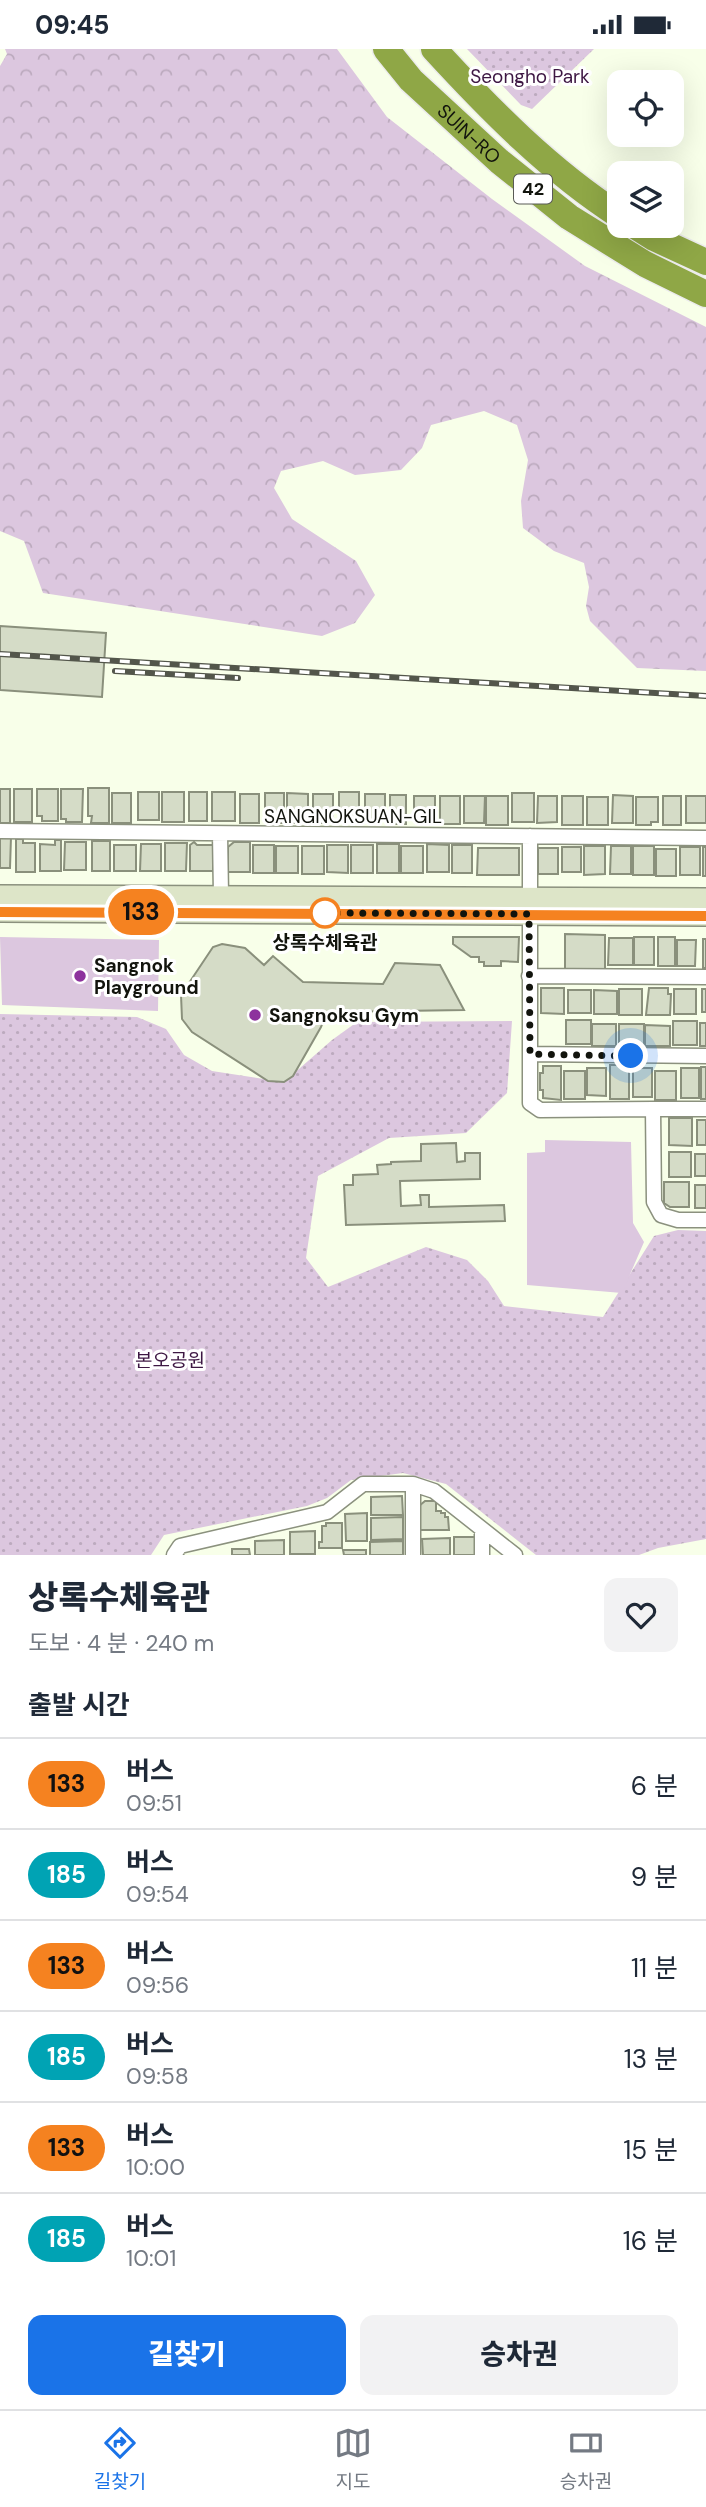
<!DOCTYPE html>
<html lang="ko">
<head>
<meta charset="utf-8">
<style>
  body { margin:0; font-family:"DM Sans","Noto Sans KR",sans-serif; background:#f2f2f3; color:#1f2937; height:100vh; display:flex; flex-direction:column; font-size:26px; white-space:nowrap }
  * { box-sizing:border-box; margin:0 }
  p { font-size:23px; color:#747a83 }
  .icon { flex:none; width:38px; height:38px; fill:none; stroke:currentColor; stroke-width:2; stroke-linecap:round; stroke-linejoin:round }
  .map { position:relative; height:1506px; overflow:hidden }
  .sheet { display:flex; flex-direction:column; background:#fff; flex:1 }
  .sheet>* { flex:none }
  .badge { padding:0 14px; border-radius:23px; font-size:24px; line-height:46px }
  .controls { position:absolute; left:607px; top:21px; display:grid; gap:14px }
  .controls a { display:grid; place-items:center; width:77px; height:77px; border-radius:14px; background:#fff; box-shadow:0 7px 28px #0002; font-size:35px }
  .you { position:absolute; width:35px; height:35px; margin:-18px; border:5px solid #fff; border-radius:50%; background:#1a73e8; box-shadow:0 0 0 10px #1a73e833 }
  .map>.badge { position:absolute; translate:-50% -50%; box-shadow:0 0 0 4px #fff }
  h2 { padding:0 28px; font-size:26px; line-height:63px }
  .round { display:grid; place-items:center; flex:none; width:74px; height:74px; border-radius:14px; background:#f2f2f3 }
  .overview { display:flex; align-items:center; justify-content:space-between; height:119px; padding:0 28px }
  h1 { font-size:33px; font-weight:800; line-height:52px }
  .action { display:flex; gap:14px; margin-top:auto; padding:14px 28px }
  .action a { flex:1; height:80px; border-radius:14px; background:#1a73e8; color:#fff; font-size:28px; font-weight:800; line-height:80px; text-align:center }
  .action a+a { background:#f2f2f3; color:#1f2937 }
  ul { padding:0; list-style:none }
  li { display:flex; align-items:center; gap:21px; height:91px; padding:0 28px; border-top:2px solid #e0e1e3 }
  li div { flex:1 }
  li b { display:block; font-size:26px }
  li em { font-style:normal }
  li .badge { min-width:77px; font-weight:700; text-align:center }
  .status { display:flex; justify-content:space-between; align-items:center; height:49px; padding:0 35px; background:#fff; direction:ltr }
  .status svg { height:19px; fill:currentColor }
  .menu { display:flex; justify-content:space-around; align-items:center; height:98px; border-top:2px solid #e0e1e3; background:#fff; font-size:19px; color:#747a83 }
  .menu a { display:grid; justify-items:center; gap:4px }
  .menu .active { color:#1a73e8 }
  .map>svg:first-child { display:block }
  .forest { fill:url(#forest-crowns) }
  .park { fill:url(#park-dots) }
  .garden { fill:#dcc7df }
  .building { fill:#d5dcc7; stroke:#8a907c; stroke-width:2 }
  .lines { fill:none; stroke-linecap:round; stroke-linejoin:round }
  .street-casing { stroke:#8b917e; stroke-width:17 }
  .secondary-casing { stroke:#8b917e; stroke-width:22 }
  .highway-casing { stroke:#ececec; stroke-width:29 }
  .street { stroke:#fff; stroke-width:14 }
  .secondary { stroke:#dde5c8; stroke-width:19 }
  .highway { stroke:#8fa746; stroke-width:26 }
  .rail-casing { stroke:#53564b; stroke-width:6 }
  .rail { stroke:#fff; stroke-width:3.5; stroke-dasharray:10; stroke-linecap:butt }
  .line-casing { stroke:#fff; stroke-width:16 }
  .line { stroke:#f58220; stroke-width:10 }
  .walk { stroke:#12140d; stroke-width:7; stroke-dasharray:0 12.6 }
  .stop-dot { fill:#fff; stroke:#f58220; stroke-width:3.5 }
  .poi-dot { fill:#8d329d; stroke:#fff; stroke-width:2.5 }
  .labels { text-anchor:middle; dominant-baseline:central; stroke-width:6; stroke-linejoin:round; paint-order:stroke }
  .shield { fill:#fff; stroke:#595a56; stroke-width:2 }
  .shield-label { font-size:18px; font-weight:bold; fill:#12140d }
  .park-label { font-size:19px; fill:#3d1743; stroke:#fff }
  .street-label { font-size:19px; fill:#12140d; stroke:#fff }
  .stop-label { font-size:19px; font-weight:bold; fill:#12140d; stroke:#fff }
  .poi-label { font-size:19px; font-weight:bold; fill:#12140d; stroke:#fff; text-anchor:start }
</style>
</head>
<body>
<div class="status"><b>09:45</b><svg viewBox="0 0 49 12"><path d="M0 12V9h3v3zM5 12V6h3v6zM10 12V3h3v9zM15 12V0h3v12zM26 1h20v11H26zM47 4h2v5h-2z"/></svg></div>
<div class="map">
<svg width="706" height="1506" viewBox="0 0 706 1506">
  <defs>
    <pattern id="forest-crowns" width="20" height="18" patternUnits="userSpaceOnUse" patternTransform="scale(1.75)"><rect width="20" height="18" fill="#dcc7df"/><path d="M2 6a3 3 0 1 1 6 0M12 15a3 3 0 1 1 6 0" fill="none" stroke="#bcaabe"/></pattern>
    <pattern id="park-dots" width="8" height="8" patternUnits="userSpaceOnUse" patternTransform="scale(1.75)"><rect width="8" height="8" fill="#dcc7df"/><path d="M2 2h.1M6 6h.1" fill="none" stroke="#bcaabe" stroke-width="1.8" stroke-linecap="round"/></pattern>
  </defs>
  <rect width="100%" height="100%" fill="#f8ffe9"/>
  <path class="forest" d="M5,0H337L387,68L492,150L585,217L706,278V622L637,619L590,572L586,557L589,538L584,514L554,502L523,479L521,452L528,411L517,376L484,362L431,376L422,399L401,421L355,426L323,412L281,422L274,439L292,470L356,512L375,546L355,574L322,587L43,544L24,492L0,482V17L7,5Z"/>
  <path class="park" d="M467,0H594L532,60L521,56Z
    M0,965L137,968L166,980L184,1006L212,1022L284,1033L332,991L357,973L512,972L507,1044L466,1084L389,1089L318,1127L306,1209L328,1238L426,1198L467,1211L488,1232L504,1257L603,1268L654,1187L678,1181L706,1182V1490L658,1499L639,1506H536L446,1435L403,1424L351,1431L327,1449L307,1457L164,1486L151,1506H0Z"/>
  <path class="garden" d="M0,888L159,891L158,962L2,956Z
    M545,1091L631,1093L633,1174L644,1193L622,1244L527,1236V1104L545,1103Z"/>
  <path class="building" d="M0,577L106,584L102,648L0,641Z
    M88,739H109V774H91L92,767H88Z
    M0,740H10V774H0Z
    M14,740H32V773H14Z
    M37,740H58V772H42V767H37Z
    M61,740H83L82,773H66V770H61Z
    M138,743H159V771H138Z
    M162,743H184V773H162Z
    M189,743H207V772H189Z
    M212,743H235V772H212Z
    M339,743H359V771H339Z
    M112,744H131V774H112Z
    M265,744H284V774H265Z
    M287,744L308,745V774H287Z
    M512,744H534V773H512Z
    M240,745H259V774H240Z
    M313,745H333V774H313Z
    M365,745H385V772H365Z
    M390,746H406V775H390Z
    M613,746L633,747V774H612Z
    M414,747H435V773L414,772Z
    M440,747H460V775H440Z
    M464,747H485L484,774H464Z
    M486,747H508V776H486Z
    M538,747H557V773L537,774Z
    M562,747H583V776H562Z
    M663,747H681V776H663Z
    M686,747H706V774H686Z
    M587,748H608V776H587Z
    M636,748H658V773H651V776H636Z
    M0,788H11L10,819H0Z
    M16,790H23V794H35V823H16Z
    M55,791H61V822H40V795L55,796Z
    M92,792H110V822H92Z
    M65,793H86V821H64Z
    M194,793L197,796H213V822H190V796Z
    M234,793H250V823H228V798Z
    M165,794H187L186,822H165Z
    M141,795H161V822H140Z
    M377,795H399V824H377Z
    M427,795L449,796V823H427Z
    M114,796H136V822H114Z
    M253,796H274V824H253Z
    M327,796H348V824L327,823Z
    M351,796H373V824H351Z
    M452,796H472V824H452Z
    M276,797H298V824H276Z
    M302,797H324V825H302Z
    M401,797H423V824H401Z
    M584,797H605V825L584,826Z
    M611,797H631V825H610Z
    M633,797H654V826H633Z
    M562,798H581V823H562Z
    M680,798H700V826H680Z
    M703,798H706V827H703Z
    M478,799H519V826H477Z
    M538,799H558V825H538Z
    M656,800H676V827H656Z
    M565,885L605,886V922H565Z
    M453,888H519L518,913L501,912V917H484V913H479V908H471L453,895Z
    M634,888H654V916H634Z
    M658,888H675V917H658Z
    M609,889H633V916H608Z
    M703,890H706V919H703Z
    M677,891H696L695,917H677Z
    M222,895L245,899L264,916L273,907L303,933L383,935L395,914L440,916L464,961L333,963L324,970L321,978L293,1027L284,1033L268,1032L192,983L182,970L181,946L213,898Z
    M541,939H564V965L541,964Z
    M649,939H668V945H671L670,966H646Z
    M619,940H642V966H619Z
    M674,940H696V965H674Z
    M702,940H706V963H702Z
    M568,941H591V964H568Z
    M594,941L617,942V965H594Z
    M566,971H591V995H566Z
    M673,972H697V996H673Z
    M700,974H706V997H700Z
    M592,975H616V997H592Z
    M619,975H644V997H619Z
    M645,976L670,977V997H645Z
    M610,1016H629V1050H610Z
    M543,1017H561V1051L543,1049V1041H540V1024H543Z
    M701,1018H706V1050H701Z
    M587,1019H606V1047L587,1046Z
    M633,1019H652V1048H633Z
    M681,1019H699V1049H681Z
    M564,1022H585V1050H564Z
    M655,1022H676V1051H655Z
    M669,1069H692V1097L669,1096Z
    M697,1071H706V1096H697Z
    M456,1094L457,1113L465,1112V1104H480V1130L400,1132L401,1157L421,1156L420,1146H429V1158L504,1156L505,1172L346,1176L344,1136H353V1126L378,1125L377,1116L391,1115V1113L421,1112V1095Z
    M669,1103H691V1128H669Z
    M695,1105H706V1127H695Z
    M664,1133H689V1158H670L664,1154Z
    M695,1136H706V1159H695Z
    M402,1447L403,1466H371V1448Z
    M425,1452H436V1462H441V1464H445V1468H448L449,1481H420L419,1457Z
    M367,1464V1492H346L345,1465Z
    M403,1468V1490L371,1491V1469Z
    M326,1474H342V1499H319V1493H322V1477H326Z
    M315,1482V1505H290V1483Z
    M454,1488H475V1506H454Z
    M450,1489V1506H423L422,1490Z
    M284,1491V1506H255V1492Z
    M403,1492V1506H370V1493Z
    M232,1500H249L250,1506H232Z
    M343,1501H366V1506H344Z"/>
  <g class="lines">
    <defs>
      <path id="street" d="M0,782L706,789
        M220,785L221,846
        M530,787V1054L540,1061L653,1060L654,1153L661,1166L678,1171H706
        M529,927L706,928
        M530,1005L706,1007
        M653,1060H706
        M413,1435V1506
        M174,1506L180,1497L327,1463L363,1435H413L434,1442L515,1506
        M482,1506V1480"/>
      <path id="secondary" d="M0,846L706,849
        M0,863L706,867"/>
      <g id="highway">
        <path id="s1" d="M386,0L411,31L499,112L569,168L645,215L706,245"/>
        <path d="M434,0C490,61 550,122 620,167"/>
        <path d="M635,177L654,189L706,213"/>
      </g>
    </defs>
    <use href="#street" class="street-casing"/>
    <use href="#secondary" class="secondary-casing"/>
    <use href="#highway" class="highway-casing"/>
    <use href="#street" class="street"/>
    <use href="#secondary" class="secondary"/>
    <use href="#highway" class="highway"/>
    <defs>
      <path id="rail" d="M0,605L706,647
        M115,622L238,629"/>
    </defs>
    <use href="#rail" class="rail-casing"/>
    <use href="#rail" class="rail"/>
  </g>
  <g class="lines">
    <defs>
      <path id="line" d="M0,863L706,867"/>
    </defs>
    <use href="#line" class="line-casing"/>
    <use href="#line" class="line"/>
    <path class="walk" d="M325,864L529,865L530,1005L631,1007"/>
  </g>
  <circle class="stop-dot" cx="325" cy="864" r="14"/>
  <g class="poi-dot">
    <circle cx="80" cy="927" r="7"/>
    <circle cx="255" cy="966" r="7"/>
  </g>
  <g class="labels">
    <rect class="shield" x="514" y="125.5" width="38" height="29" rx="5"/>
    <g class="shield-label">
      <text x="533" y="140">42</text>
    </g>
    <g class="park-label">
      <text x="530" y="27">Seongho Park</text>
      <text x="170" y="1311">본오공원</text>
    </g>
    <g class="street-label">
      <text stroke="none"><textPath href="#s1" startOffset="119">SUIN-RO</textPath></text>
      <text x="353" y="767">SANGNOKSUAN-GIL</text>
    </g>
    <g class="stop-label">
      <text x="325" y="893">상록수체육관</text>
    </g>
    <g class="poi-label">
      <text x="94" y="916">Sangnok<tspan x="94" dy="22">Playground</tspan></text>
      <text x="269" y="966">Sangnoksu Gym</text>
    </g>
  </g>
</svg>
<div class="controls">
<a><svg class="icon" aria-label="locate" viewBox="0 0 24 24"><circle cx="12" cy="12" r="6"/><path d="M12 2v4M12 18v4M2 12h4M18 12h4"/></svg></a>
<a><svg class="icon" aria-label="layers" viewBox="0 0 24 24"><path d="M12 4l9 5-9 5-9-5zM3 14l9 5 9-5"/></svg></a>
</div>
<div class="you" style="left:631px;top:1007px"></div>
<b class="badge" style="left:141px;top:863px;background:#f58220;color:#111">133</b>
</div>
<section class="sheet">
<div class="overview"><div><h1>상록수체육관</h1><p>도보 · 4 분 · 240 m</p></div><a class="round"><svg class="icon" aria-label="heart" viewBox="0 0 24 24"><path d="M12 20l-8-8c-3-5 5-10 8-4 3-6 11-1 8 4z"/></svg></a></div>
<h2>출발 시간</h2>
<ul>
<li><span class="badge" style="background:#f58220;color:#111">133</span><div><b>버스</b><p>09:51</p></div><em>6 분</em></li>
<li><span class="badge" style="background:#00a3b4;color:#fff">185</span><div><b>버스</b><p>09:54</p></div><em>9 분</em></li>
<li><span class="badge" style="background:#f58220;color:#111">133</span><div><b>버스</b><p>09:56</p></div><em>11 분</em></li>
<li><span class="badge" style="background:#00a3b4;color:#fff">185</span><div><b>버스</b><p>09:58</p></div><em>13 분</em></li>
<li><span class="badge" style="background:#f58220;color:#111">133</span><div><b>버스</b><p>10:00</p></div><em>15 분</em></li>
<li><span class="badge" style="background:#00a3b4;color:#fff">185</span><div><b>버스</b><p>10:01</p></div><em>16 분</em></li>
</ul>
<div class="action"><a>길찾기</a><a>승차권</a></div>
</section>
<nav class="menu">
<a class="active"><svg class="icon" aria-label="directions" viewBox="0 0 24 24"><path d="M12 3l9 9-9 9-9-9zM9 14v-3h6M13 9l2 2-2 2"/></svg>길찾기</a>
<a><svg class="icon" aria-label="map" viewBox="0 0 24 24"><path d="M3 6l6-2 6 2 6-2v14l-6 2-6-2-6 2zM9 4v14M15 6v14"/></svg>지도</a>
<a><svg class="icon" aria-label="tickets" viewBox="0 0 24 24"><path d="M3 7h18v10H3zM15 7v10"/></svg>승차권</a>
</nav>
</body>
</html>
